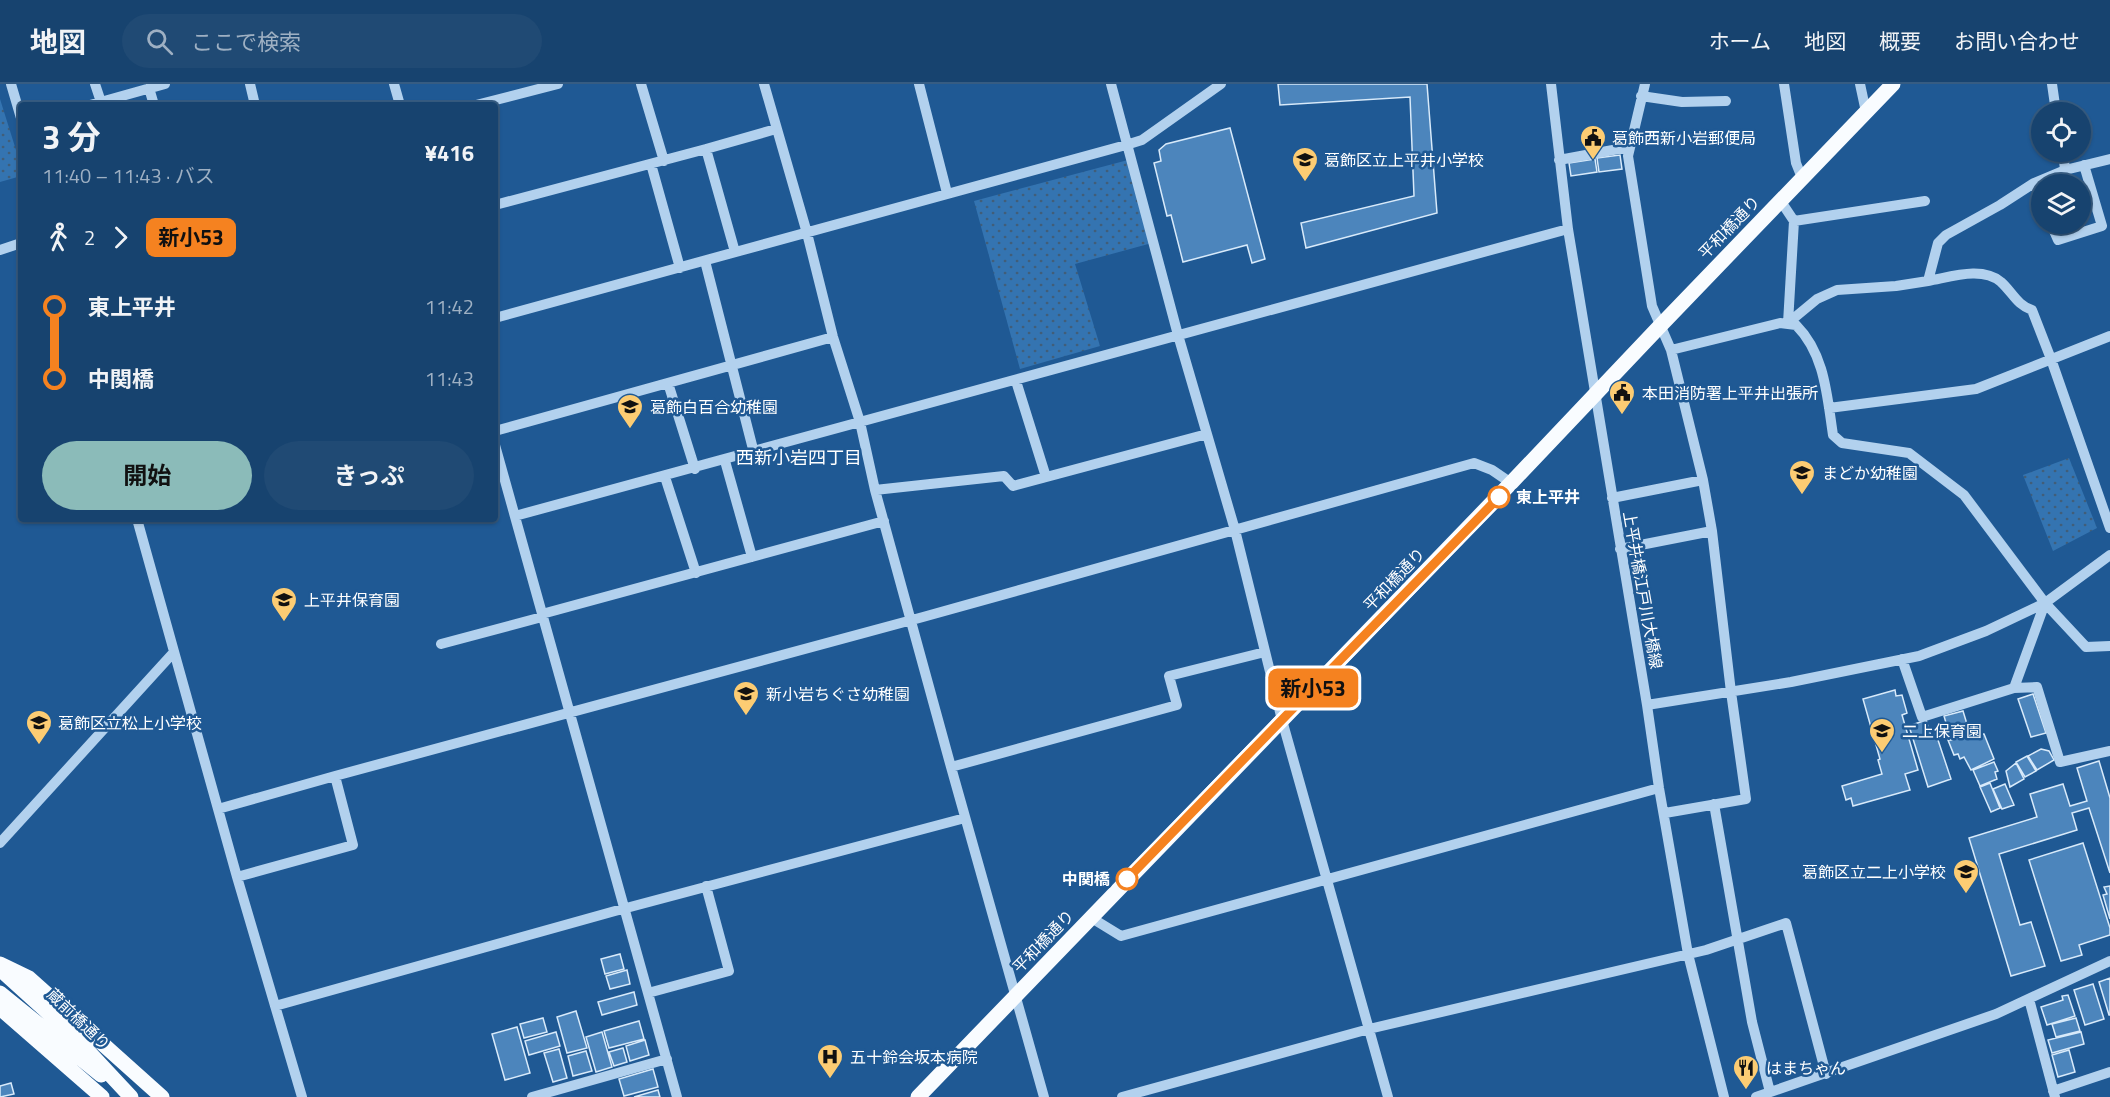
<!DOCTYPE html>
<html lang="ja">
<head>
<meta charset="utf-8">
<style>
  body { margin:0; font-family:"Titillium Web","Noto Sans JP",sans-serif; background:#204a74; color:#f1f3f6; height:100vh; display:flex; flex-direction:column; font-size:22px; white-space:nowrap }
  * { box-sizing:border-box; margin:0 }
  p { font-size:20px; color:#9eb0c3 }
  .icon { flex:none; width:33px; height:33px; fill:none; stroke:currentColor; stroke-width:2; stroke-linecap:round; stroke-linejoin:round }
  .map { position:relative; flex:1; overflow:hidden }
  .drawer { position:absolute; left:18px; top:18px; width:480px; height:420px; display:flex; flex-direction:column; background:#17436f; border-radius:6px; box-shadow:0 2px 4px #0004,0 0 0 2px #365c82 }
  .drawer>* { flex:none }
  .badge { padding:0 12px; border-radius:9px; font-size:21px; line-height:39px }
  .tools { position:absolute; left:2031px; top:18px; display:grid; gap:12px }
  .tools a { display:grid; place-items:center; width:60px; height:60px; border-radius:50%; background:#17436f; box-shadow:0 2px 4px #0004,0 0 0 2px #365c82; font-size:30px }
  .map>.badge { position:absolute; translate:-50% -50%; box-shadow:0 0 0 3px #fff }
  .legs { display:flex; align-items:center; gap:9px; height:66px; padding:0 24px; font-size:20px }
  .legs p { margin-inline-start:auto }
  .overview { display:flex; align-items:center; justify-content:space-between; height:102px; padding:0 24px }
  h1 { font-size:33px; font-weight:700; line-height:45px }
  .action { display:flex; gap:12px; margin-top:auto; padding:12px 24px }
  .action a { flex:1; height:69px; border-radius:36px; background:#8bbbb9; color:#111; font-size:24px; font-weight:700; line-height:69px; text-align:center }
  .action a+a { background:#204a74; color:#f1f3f6 }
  ul { padding:0 24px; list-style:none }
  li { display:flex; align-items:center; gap:21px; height:72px; font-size:22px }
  li i { display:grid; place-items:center; width:9px; height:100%; margin:0 8px; background:currentColor }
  li i::after { content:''; width:15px; height:15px; margin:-8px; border:4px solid; border-radius:50%; background:#17436f }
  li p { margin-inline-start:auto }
  li:first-child i { background:linear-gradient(#0000 50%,currentColor 0) }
  li:last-child i { background:linear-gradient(currentColor 50%,#0000 0) }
  header { display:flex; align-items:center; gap:36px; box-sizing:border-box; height:84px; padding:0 30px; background:#17436f; border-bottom:2px solid #365c82 }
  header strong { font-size:28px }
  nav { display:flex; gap:33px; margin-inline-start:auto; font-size:21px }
  .search { width:420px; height:54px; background:#204a74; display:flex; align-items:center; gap:15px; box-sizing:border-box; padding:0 21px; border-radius:33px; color:#9eb0c3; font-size:22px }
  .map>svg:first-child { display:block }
  .grass { fill:url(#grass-dots) }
  .building { fill:#4c85bc; stroke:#d8eafa; stroke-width:1.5 }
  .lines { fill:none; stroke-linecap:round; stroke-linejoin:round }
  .minor { stroke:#b2d1ee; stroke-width:10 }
  .major { stroke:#f9fcff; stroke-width:15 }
  .line-1-casing { stroke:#fff; stroke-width:14 }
  .line-1 { stroke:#f58220; stroke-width:9 }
  .stop-1-dot { fill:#fff; stroke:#f58220; stroke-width:3 }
  .labels { text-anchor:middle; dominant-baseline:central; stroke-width:5; stroke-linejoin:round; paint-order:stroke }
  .poi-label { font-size:16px; fill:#fff; stroke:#1f5994; text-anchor:start }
  .street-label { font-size:16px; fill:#fff; stroke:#1f5994 }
  .stop-label { font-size:16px; font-weight:bold; fill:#fff; stroke:#1f5994; text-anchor:start }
  .neighbourhood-label { font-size:18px; fill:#fff; stroke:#1f5994 }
</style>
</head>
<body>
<header>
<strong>地図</strong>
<div class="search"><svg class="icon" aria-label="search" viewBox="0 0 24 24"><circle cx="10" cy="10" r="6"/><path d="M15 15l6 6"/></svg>ここで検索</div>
<nav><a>ホーム</a><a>地図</a><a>概要</a><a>お問い合わせ</a></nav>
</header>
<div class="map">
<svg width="2110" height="1013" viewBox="0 0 2110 1013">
  <defs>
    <pattern id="grass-dots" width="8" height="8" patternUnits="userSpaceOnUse" patternTransform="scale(1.5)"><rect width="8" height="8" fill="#3474b1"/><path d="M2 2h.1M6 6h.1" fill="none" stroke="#415e79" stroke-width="1.8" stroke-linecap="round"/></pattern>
  </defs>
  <rect width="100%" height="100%" fill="#1f5994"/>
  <path class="grass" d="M0,15L21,82V92L0,98Z
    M1128,76L1152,159L1075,180L1100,262L1020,285L974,117Z
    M2069,374L2097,444L2053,467L2023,391Z"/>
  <path class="building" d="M1278,0H1427L1437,129L1306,164L1301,139L1414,112L1410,13L1280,21Z
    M1230,44L1265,175L1252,179L1247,161L1183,178L1171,131L1167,132L1154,79L1161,77L1159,66L1166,60Z
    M1620,71L1622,85L1599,88L1597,74Z
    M1595,75L1597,88L1571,92L1569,79Z
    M1895,606L1896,612L1902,611L1907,629L1902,631L1918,686L1905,690L1910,706L1853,722L1851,714L1846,716L1842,702L1882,690L1878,676L1880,675L1863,615Z
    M2033,610L2046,649L2031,653L2018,615Z
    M1963,627L1970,650L1951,656L1944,632Z
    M1926,636L1931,652L1936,650L1951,695L1928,703L1909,642Z
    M1977,650H1984L1994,675L1971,686L1964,673L1960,675L1958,670L1954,671L1948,656Z
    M2041,665L2049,667L2054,676L2037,686L2028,672Z
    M2027,672L2036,687L2025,693L2016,678Z
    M2099,677L2110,714V789L2089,724L2072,729L2077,746L1999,770L2020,841L2031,838L2045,882L2011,892L1969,754L2037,733L2030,710L2063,700L2070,722L2087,717L2077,684Z
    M1994,678L1998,687L1995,688L1997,695L1980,702L1973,686Z
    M2016,679L2024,695L2010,703L2006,687Z
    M1990,699L2000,724L1991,728L1980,703Z
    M2005,700L2014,721L2002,725L1993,705Z
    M2083,759L2110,844V851L2079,861L2082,871L2061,877L2029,776Z
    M2110,802V835L2103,811L2107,810L2104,803Z
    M620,870L624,885L605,890L601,875Z
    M627,886L630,900L610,905L606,892Z
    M2110,894V931H2109L2099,898Z
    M2093,900L2104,935L2085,941L2074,906Z
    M634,908L637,921L602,931L598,918Z
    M2068,911L2075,932L2047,941L2041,923L2063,916L2062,912Z
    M576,927L587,964L567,969L557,933Z
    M543,934L547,948L524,954L520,940Z
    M2076,934L2080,947L2056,953L2052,940Z
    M639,937L644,955L609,964L604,947Z
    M517,943L530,989L505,996L492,950Z
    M556,948L560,962L529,971L525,957Z
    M602,948L612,983L596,988L586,953Z
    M2081,948L2084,960L2052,969L2048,956Z
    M645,956L649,971L630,977L626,962Z
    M623,964L627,978L614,982L609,968Z
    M559,965L567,994L553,998L544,969Z
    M2069,966L2075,988L2058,993L2052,971Z
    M586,967L592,987L573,992L568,972Z
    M653,985L658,1003L624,1012L619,995Z
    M11,999L14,1010L0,1013V1002Z
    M658,1006L660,1013H634Z"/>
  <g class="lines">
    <path class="minor" d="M11,0L21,34
      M95,0L101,18
      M250,0L255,21
      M394,0L400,21
      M641,0L664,77
      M764,0L807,149L833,253L860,338L875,406L951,683L1044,1013
      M919,0L947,109
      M1111,0L1178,251L1235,446L1282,636L1388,1013
      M1551,0L1568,145L1647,621L1659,704L1688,870L1724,1013
      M1645,0L1628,72L1652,222L1671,266L1703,396L1712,447L1731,608L1746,715L1665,729
      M1784,0L1796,79L1802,94
      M1860,0L1866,28
      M2052,0L2056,28
      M149,4L154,21
      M1641,12L1682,18L1726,17
      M90,21L165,0
      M476,21L558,0
      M2063,68L2065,86
      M1559,76L1629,63
      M651,80L680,184
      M2034,99L2042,117
      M1780,116L1794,137L1788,239
      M495,121L706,65
      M1794,137L1925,117
      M2051,140L2058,156L2102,142L2084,81
      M0,166L21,159
      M735,168L706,65L776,45
      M705,177L754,369
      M1928,197C1951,193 1982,182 2001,198C2013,209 2017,221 2032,226L2051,275L2110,444
      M495,234L1126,61L1142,56L1221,0
      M1788,239L1817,215L1837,206L1896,202L1928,197L1938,159L1946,151L2000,121L2034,99L2065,86L2110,75
      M1671,266L1780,239L1796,241C1825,270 1827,312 1833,351L1842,359L1909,369L1964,411L2045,519L2086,563L2110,562
      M1016,297L1046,393
      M668,299L695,385
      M1829,324L1976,305L2110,252
      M495,347L833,253
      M495,361L677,1013
      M725,377L752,473
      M665,393L696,489
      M875,406L1004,392L1013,402L1207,350
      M1612,414L1703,396
      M515,432C866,337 1217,241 1568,145
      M137,435L237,793L302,1013
      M1620,465L1712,447
      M2045,519L2014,604L2037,603L2060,678L2110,667
      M542,530L884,437
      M441,560L542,533
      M1902,575L1922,633L2014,604
      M1647,621L1791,598L1919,572L1986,547L2045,519L2110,471
      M951,683L1177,621L1169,592L1265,568
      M1714,720L1752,938L1770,1008
      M218,725L335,692L923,533L1474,379L1492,386L1511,399
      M0,759L174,568
      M237,793L353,761L335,692
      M1090,833L1121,852L1659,704
      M648,909L729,887L706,802
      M2029,915L2055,1013
      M275,922L615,827L965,734
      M2053,1007L2110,988
      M532,1013L667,975
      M1122,1013L1369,945L1706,866L1786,839L1826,990
      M1756,1013L1996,930L2110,877"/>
    <path class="major" d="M0,880L29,894L162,1013
      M2,887L75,953L131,1013
      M0,909L101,991
      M0,924L102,1013
      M918,1013L1511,399L1660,242L1893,0"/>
  </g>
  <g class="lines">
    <defs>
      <path id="line-1" d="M1127,795L1499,413"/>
    </defs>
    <use href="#line-1" class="line-1-casing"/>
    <use href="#line-1" class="line-1"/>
  </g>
  <defs>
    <symbol id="civic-pin" viewBox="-11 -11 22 30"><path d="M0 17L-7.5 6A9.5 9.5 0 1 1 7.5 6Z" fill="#fccc73" stroke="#1f5994"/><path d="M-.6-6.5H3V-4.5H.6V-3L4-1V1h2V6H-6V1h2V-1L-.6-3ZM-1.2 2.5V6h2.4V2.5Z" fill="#111"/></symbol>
    <symbol id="school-pin" viewBox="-11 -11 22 30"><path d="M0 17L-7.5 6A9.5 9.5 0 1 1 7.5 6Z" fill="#fccc73" stroke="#1f5994"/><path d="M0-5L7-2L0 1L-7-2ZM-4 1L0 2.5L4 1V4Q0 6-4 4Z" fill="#111"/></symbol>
    <symbol id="hospital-pin" viewBox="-11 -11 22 30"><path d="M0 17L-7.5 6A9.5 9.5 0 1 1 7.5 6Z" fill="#fccc73" stroke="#1f5994"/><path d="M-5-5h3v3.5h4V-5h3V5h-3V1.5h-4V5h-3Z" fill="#111"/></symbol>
    <symbol id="restaurant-pin" viewBox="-11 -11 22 30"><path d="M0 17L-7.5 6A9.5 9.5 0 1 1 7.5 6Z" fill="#fccc73" stroke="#1f5994"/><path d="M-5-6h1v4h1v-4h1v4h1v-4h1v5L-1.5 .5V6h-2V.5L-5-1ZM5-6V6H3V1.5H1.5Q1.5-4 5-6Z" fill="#111"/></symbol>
  </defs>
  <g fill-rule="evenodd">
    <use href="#civic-pin" x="1578" y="39" width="30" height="40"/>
    <use href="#school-pin" x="1290" y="61" width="30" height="40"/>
    <use href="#civic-pin" x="1607" y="294" width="30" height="40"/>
    <use href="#school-pin" x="615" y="308" width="30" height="40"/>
    <use href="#school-pin" x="1787" y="374" width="30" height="40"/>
    <use href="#school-pin" x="269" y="501" width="30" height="40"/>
    <use href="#school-pin" x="731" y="595" width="30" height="40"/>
    <use href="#school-pin" x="24" y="624" width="30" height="40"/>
    <use href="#school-pin" x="1867" y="632" width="30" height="40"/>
    <use href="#school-pin" x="1951" y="773" width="30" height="40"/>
    <use href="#hospital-pin" x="815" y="958" width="30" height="40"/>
    <use href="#restaurant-pin" x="1731" y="969" width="30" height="40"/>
  </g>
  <g class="stop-1-dot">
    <circle cx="1499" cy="413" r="10"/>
    <circle cx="1127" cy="795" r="10"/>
  </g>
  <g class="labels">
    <g class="poi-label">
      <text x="1612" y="54">葛飾西新小岩郵便局</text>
      <text x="1324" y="76">葛飾区立上平井小学校</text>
      <text x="1642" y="309">本田消防署上平井出張所</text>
      <text x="650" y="323">葛飾白百合幼稚園</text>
      <text x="1822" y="389">まどか幼稚園</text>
      <text x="304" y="516">上平井保育園</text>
      <text x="766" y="610">新小岩ちぐさ幼稚園</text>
      <text x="58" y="639">葛飾区立松上小学校</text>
      <text x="1902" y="647">二上保育園</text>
      <text x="1946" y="788" text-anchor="end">葛飾区立二上小学校</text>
      <text x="850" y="973">五十鈴会坂本病院</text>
      <text x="1766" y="984">はまちゃん</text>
    </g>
    <g class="street-label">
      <text transform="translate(1729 143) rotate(-46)">平和橋通り</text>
      <text transform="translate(1394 495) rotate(-46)">平和橋通り</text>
      <text transform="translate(1643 506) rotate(80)">上平井橋江戸川大橋線</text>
      <text transform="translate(1043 857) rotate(-46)">平和橋通り</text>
      <text transform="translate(79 935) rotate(44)">蔵前橋通り</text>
    </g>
    <g class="stop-label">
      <text x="1516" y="413">東上平井</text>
      <text x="1110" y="795" text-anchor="end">中関橋</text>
    </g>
    <g class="neighbourhood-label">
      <text x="799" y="373">西新小岩四丁目</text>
    </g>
  </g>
</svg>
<div class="tools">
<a><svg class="icon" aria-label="locate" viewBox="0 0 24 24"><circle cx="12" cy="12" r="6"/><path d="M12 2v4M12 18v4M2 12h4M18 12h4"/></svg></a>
<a><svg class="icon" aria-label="layers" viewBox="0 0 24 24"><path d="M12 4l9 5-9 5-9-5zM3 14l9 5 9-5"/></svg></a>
</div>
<b class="badge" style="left:1313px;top:604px;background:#f58220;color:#111">新小53</b>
<section class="drawer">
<div class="overview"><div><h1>3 分</h1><p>11:40 – 11:43 · バス</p></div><b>¥416</b></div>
<div class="legs"><svg class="icon" aria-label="walk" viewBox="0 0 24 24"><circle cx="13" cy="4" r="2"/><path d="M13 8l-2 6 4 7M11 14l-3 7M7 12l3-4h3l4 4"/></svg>2<svg class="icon" aria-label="forward" viewBox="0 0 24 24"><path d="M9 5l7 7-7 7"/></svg><b class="badge" style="background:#f58220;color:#111">新小53</b></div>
<ul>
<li><i style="color:#f58220"></i><b>東上平井</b><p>11:42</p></li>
<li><i style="color:#f58220"></i><b>中関橋</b><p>11:43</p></li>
</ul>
<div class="action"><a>開始</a><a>きっぷ</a></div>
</section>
</div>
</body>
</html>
